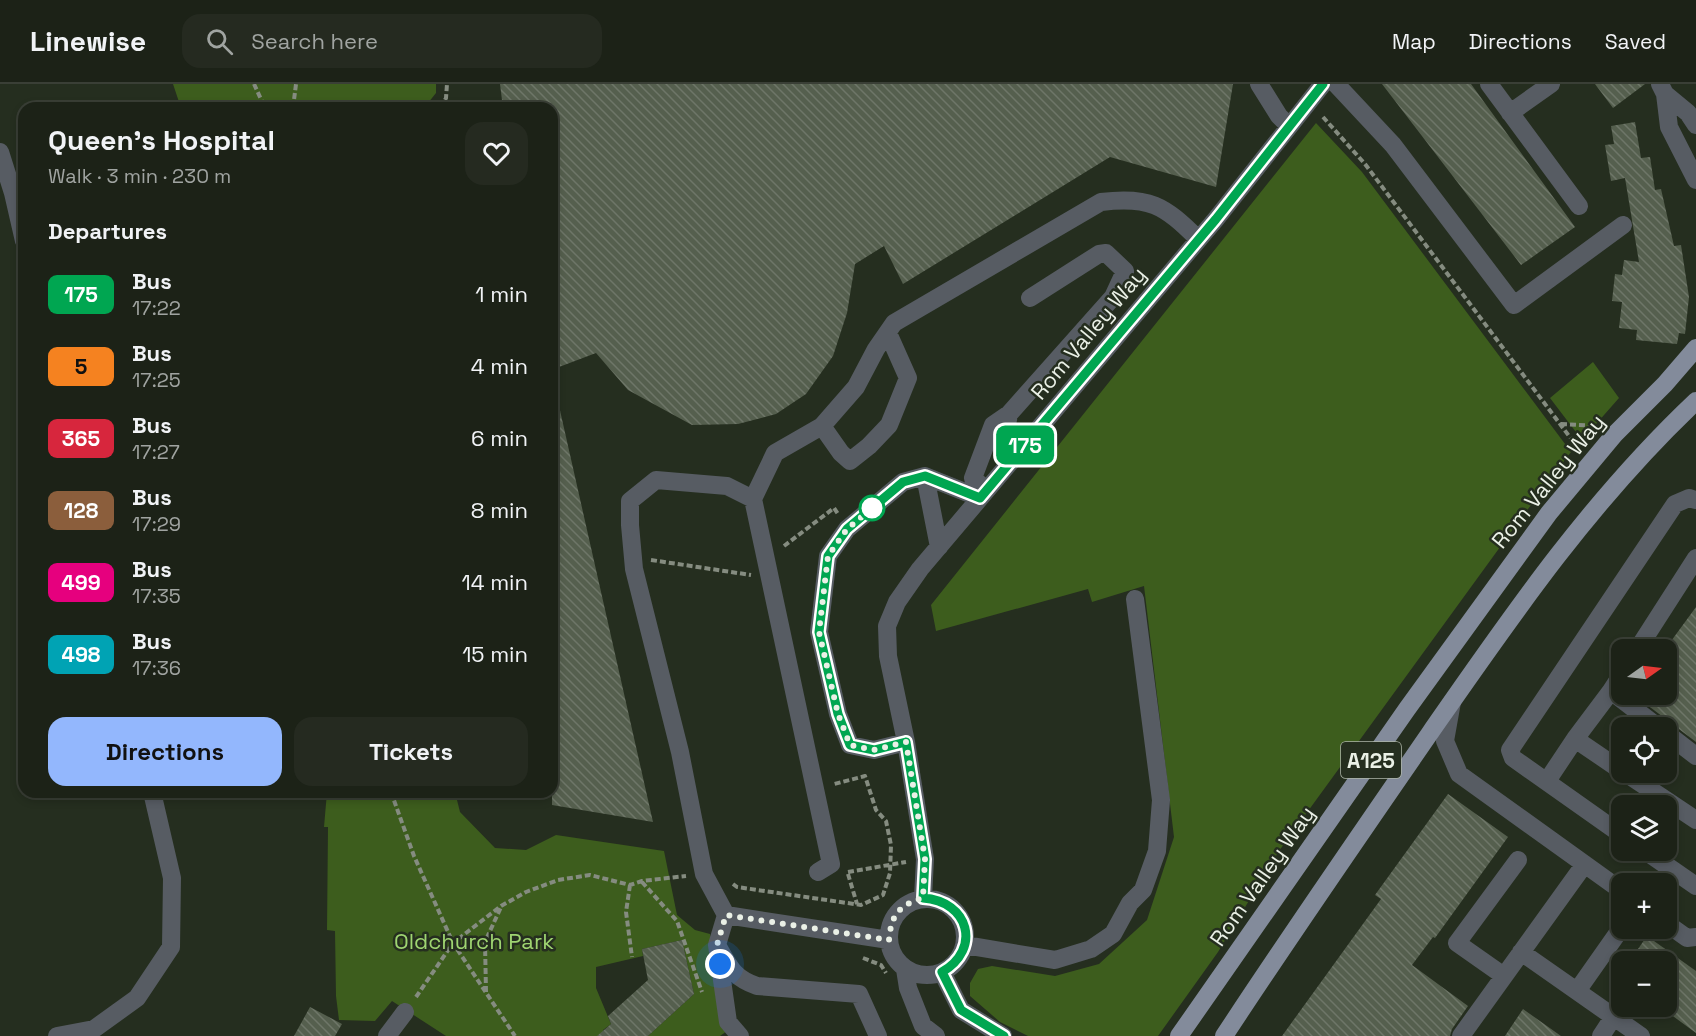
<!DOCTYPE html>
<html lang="en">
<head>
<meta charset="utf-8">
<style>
  body { margin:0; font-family:"Space Grotesk",sans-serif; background:#252a20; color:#f1f3f6; height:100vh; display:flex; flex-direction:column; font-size:22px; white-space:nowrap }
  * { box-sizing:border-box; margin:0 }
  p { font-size:20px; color:#a0a4a1 }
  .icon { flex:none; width:33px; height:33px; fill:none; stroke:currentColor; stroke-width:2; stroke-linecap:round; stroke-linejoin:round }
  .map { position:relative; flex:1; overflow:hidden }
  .details { position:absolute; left:18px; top:18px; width:540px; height:696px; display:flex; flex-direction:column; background:#1c2217; border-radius:18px; box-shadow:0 3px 9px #0003,0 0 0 2px #3a3f36 }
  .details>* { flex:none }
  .badge { padding:0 12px; border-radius:9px; font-size:21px; line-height:39px }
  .needle { width:39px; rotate:76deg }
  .buttons { position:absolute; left:1611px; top:555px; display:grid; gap:12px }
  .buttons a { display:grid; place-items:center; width:66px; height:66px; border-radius:12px; background:#1c2217; box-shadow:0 3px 9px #0003,0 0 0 2px #3a3f36; font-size:30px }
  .you { position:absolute; width:30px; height:30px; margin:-15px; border:4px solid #fff; border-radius:50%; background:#1a73e8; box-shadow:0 0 0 9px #1a73e833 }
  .map>.badge { position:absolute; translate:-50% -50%; box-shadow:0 0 0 3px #fff }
  h2 { padding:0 30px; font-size:22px; line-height:54px }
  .round { display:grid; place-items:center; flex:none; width:63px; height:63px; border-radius:18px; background:#252a20 }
  .summary { display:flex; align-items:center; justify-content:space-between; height:102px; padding:0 30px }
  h1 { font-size:28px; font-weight:700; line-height:45px }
  .button { display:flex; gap:12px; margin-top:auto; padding:12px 30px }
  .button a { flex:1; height:69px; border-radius:18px; background:#93b7fd; color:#111; font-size:24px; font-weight:700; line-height:69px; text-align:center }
  .button a+a { background:#252a20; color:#f1f3f6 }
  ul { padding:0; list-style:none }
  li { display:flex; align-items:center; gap:18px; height:72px; padding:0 30px }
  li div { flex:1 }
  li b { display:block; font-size:22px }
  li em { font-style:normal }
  li .badge { min-width:66px; font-weight:700; text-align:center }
  header { display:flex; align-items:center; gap:36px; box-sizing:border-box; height:84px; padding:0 30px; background:#1c2217; border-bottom:2px solid #3a3f36 }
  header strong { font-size:28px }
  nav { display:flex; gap:33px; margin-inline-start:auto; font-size:21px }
  .search { width:420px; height:54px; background:#252a20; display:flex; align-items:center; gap:15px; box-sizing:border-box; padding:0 21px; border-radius:18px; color:#a0a4a1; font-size:22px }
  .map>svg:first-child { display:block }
  .green { fill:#3d5d1d }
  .building { fill:url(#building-back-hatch) }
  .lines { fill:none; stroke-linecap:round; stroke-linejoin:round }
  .path { stroke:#858c80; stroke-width:4; stroke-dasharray:6 3; stroke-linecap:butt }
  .minor { stroke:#575c63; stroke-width:18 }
  .major { stroke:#838b9b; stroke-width:18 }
  .line-casing { stroke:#fff; stroke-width:14 }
  .line { stroke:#00a651; stroke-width:9 }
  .walk { stroke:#eaf0e6; stroke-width:6; stroke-dasharray:0 10.8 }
  .stop-dot { fill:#fff; stroke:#00a651; stroke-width:3 }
  .labels { text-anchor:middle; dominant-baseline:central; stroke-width:5; stroke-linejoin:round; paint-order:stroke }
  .shield { fill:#252e1f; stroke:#afb6aa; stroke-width:1.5 }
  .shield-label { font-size:21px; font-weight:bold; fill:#eaf0e6 }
  .street-label { font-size:22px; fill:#eaf0e6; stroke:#252e1f }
  .park-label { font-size:22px; fill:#9fd571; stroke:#252e1f }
</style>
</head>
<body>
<header>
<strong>Linewise</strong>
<div class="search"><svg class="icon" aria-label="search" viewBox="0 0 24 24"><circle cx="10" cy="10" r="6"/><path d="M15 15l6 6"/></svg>Search here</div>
<nav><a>Map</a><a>Directions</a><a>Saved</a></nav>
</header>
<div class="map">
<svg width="1696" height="952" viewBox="0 0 1696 952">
  <defs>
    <pattern id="building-back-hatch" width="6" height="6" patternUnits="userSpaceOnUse" patternTransform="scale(1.5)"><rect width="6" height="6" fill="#555f4e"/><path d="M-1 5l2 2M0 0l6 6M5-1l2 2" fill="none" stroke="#6e7668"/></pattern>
  </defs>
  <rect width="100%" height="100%" fill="#252e1f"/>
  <path class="green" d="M173,0H436V9L424,24H181Z
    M1316,39L1362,88L1571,368L1519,437L1279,767L1218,868L1158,952H1028L1000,938L970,912V899L978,885L992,882L1055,892L1099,880L1147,836L1174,753L1144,502L1092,518L1088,505L936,547L931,521Z
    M1593,278L1619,314L1582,356L1550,314Z
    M327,708H455L460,728L495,764L526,766L556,751L664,767L677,831L695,846L710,850L727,947L720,952H648L694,910L682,856L642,865L643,872L596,883V904L611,940L603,946L605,952H446L392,917L375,937L339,936L336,912L335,847L327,846L328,743H324Z"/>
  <path class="building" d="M500,0H1233L1216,103L1110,73L903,200L884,162L855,180L847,229L833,272L806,310L776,330L738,340L692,341L628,306L596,269L559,283L552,271V24H503Z
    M1382,0H1471L1575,143L1521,181Z
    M1595,0H1645L1613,24Z
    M1635,38L1641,74L1650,73L1655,106L1661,105L1674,162L1681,161L1689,213L1685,250L1679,249L1677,260L1636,256L1637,246L1619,244L1622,218L1612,217L1615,190L1622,191L1624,176L1639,178L1625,94L1611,97L1605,61L1614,60L1611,42Z
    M552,322H559L653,738L552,721Z
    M1696,523V658L1646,620L1652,610H1666V564Z
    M1448,710L1508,753L1435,854L1433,853L1412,881L1468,922L1452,945L1450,952H1282L1381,815L1375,811Z
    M1647,852L1696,887V949L1666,927V878H1629Z
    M682,856L694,910L648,952H597L611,940L608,932L648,896L642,865Z
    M310,923L342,940L335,952H294Z
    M1523,925L1561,952H1505Z"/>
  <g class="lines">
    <path class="path" d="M254,0L265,24
      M293,24L296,0
      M441,24L446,14L447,0
      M1323,33L1365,80L1578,364
      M1561,340L1596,342
      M784,462L834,424L838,430
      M651,476L751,491
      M391,708L414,772L453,859L515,952
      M848,788L906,778
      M848,790L857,820
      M642,798L677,837L702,908
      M733,800L737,803L861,821L883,811L890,789L891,761L886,737L876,726L865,692L834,700
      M630,801L626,828L632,873
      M863,874L881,881L886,889
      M486,908L485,858L501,823
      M416,913L453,859L501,822L526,808L558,796L590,791L630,801L642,797L686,792"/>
    <path class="minor" d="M1259,0L1279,32L1289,42
      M1336,0L1393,61L1514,221L1623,141
      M1489,0L1579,122
      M1660,0L1665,10L1669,43L1696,96
      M1665,10L1688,29L1696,41
      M1510,29L1551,0
      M0,68L13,109L24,157
      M1009,330L1006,346L1007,357L1019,367
      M822,342L841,369L850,377L869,362L889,341L908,294L888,249
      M925,392L939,463
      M986,406L973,394L993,341L1009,330L1113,213L1125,187L1106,169L1099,170L1030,214
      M753,415L775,369L822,342L856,303L876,265L894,239L1101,118C1149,112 1164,121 1198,155
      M1637,566L1696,474
      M1622,590L1611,607L1659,644
      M1611,607L1575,655L1622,687
      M1452,618L1445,657L1459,690L1622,807
      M1666,649L1696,672
      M906,658L874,666L850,661L838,630L819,548L828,472L847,445L903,398L925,392L980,414
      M1624,688L1696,736
      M1547,697L1575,655
      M1622,751L1513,674L1510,666L1675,420L1689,414L1696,416
      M1644,766L1696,802
      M818,788L831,780L753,415L727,402L656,396L630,417V441L634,485L680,668L704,790L726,831L889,856
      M923,814L925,775L906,658L888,572L887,542L897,518L920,485L1216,135L1323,0
      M889 853a38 38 0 1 1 76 0a38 38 0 1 1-76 0Z
      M726,831L717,861L728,938L740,952
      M1666,839L1687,854L1696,853
      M717,861C729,882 733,894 757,902L859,910L878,952
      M965,861L1055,876L1091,865L1113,850L1130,819L1143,806L1157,767L1161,716L1135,515
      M1521,868L1641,952
      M905,885L908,904L923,942L936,952
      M942,888L961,926L1003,952
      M1504,892L1457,859L1518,776
      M1577,907L1622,843
      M57,952L94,945L137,914L171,863L172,794L152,708
      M387,952L405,928
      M1461,952L1584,781
      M1601,952L1614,932"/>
    <path class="major" d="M1179,952L1407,625L1549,429L1614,351L1665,300L1696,264
      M1224,952C1291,850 1361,749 1430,649C1512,531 1591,416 1696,317"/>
  </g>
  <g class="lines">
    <defs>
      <path id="line" d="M1004,952L961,926L942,888C982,865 969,817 923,814L925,775L906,658L874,666L850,661L838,630L819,548L828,472L847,445L903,398L925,392L980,414L1216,135L1323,0"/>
    </defs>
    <use href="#line" class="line-casing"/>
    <use href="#line" class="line"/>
    <path class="walk" d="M720,880L717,861L726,831L889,856C891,831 899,821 923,814L925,775L906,658L874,666L850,661L838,630L819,548L828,472L847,445L875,422L872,424"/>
  </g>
  <circle class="stop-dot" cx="872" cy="424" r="12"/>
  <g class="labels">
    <rect class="shield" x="1341" y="658" width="60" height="36" rx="4.5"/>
    <g class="shield-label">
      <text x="1371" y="676">A125</text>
    </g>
    <g class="street-label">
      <text transform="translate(1088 249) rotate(-50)">Rom Valley Way</text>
      <text transform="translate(1548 397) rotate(-51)">Rom Valley Way</text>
      <text transform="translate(1262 792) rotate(-55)">Rom Valley Way</text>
    </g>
    <g class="park-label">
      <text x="474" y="857">Oldchurch Park</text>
    </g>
  </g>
</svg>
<div class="buttons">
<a><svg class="needle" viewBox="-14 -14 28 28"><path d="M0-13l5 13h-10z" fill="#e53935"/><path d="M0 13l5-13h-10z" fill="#a0a4a1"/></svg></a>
<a><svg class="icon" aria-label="locate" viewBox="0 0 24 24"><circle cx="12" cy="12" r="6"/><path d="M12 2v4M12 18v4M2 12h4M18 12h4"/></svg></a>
<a><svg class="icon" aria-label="layers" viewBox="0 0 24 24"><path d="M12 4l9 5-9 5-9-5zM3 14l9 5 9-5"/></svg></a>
<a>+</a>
<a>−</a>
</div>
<div class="you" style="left:720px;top:880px"></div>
<b class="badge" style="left:1025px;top:361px;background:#00a651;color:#fff">175</b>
<section class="details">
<div class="summary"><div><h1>Queen's Hospital</h1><p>Walk · 3 min · 230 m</p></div><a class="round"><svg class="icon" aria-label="heart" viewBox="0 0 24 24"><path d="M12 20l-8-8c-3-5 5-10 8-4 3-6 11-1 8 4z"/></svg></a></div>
<h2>Departures</h2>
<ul>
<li><span class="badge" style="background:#00a651;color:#fff">175</span><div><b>Bus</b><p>17:22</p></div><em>1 min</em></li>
<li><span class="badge" style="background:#f58220;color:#111">5</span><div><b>Bus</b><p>17:25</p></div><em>4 min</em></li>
<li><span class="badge" style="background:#d7263d;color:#fff">365</span><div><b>Bus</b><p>17:27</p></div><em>6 min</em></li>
<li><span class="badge" style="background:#8b5e3c;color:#fff">128</span><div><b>Bus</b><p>17:29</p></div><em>8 min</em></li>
<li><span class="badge" style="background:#e6007e;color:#fff">499</span><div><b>Bus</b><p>17:35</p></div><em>14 min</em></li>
<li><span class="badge" style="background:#00a3b4;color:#fff">498</span><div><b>Bus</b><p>17:36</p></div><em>15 min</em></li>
</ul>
<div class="button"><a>Directions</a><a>Tickets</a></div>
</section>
</div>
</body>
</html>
